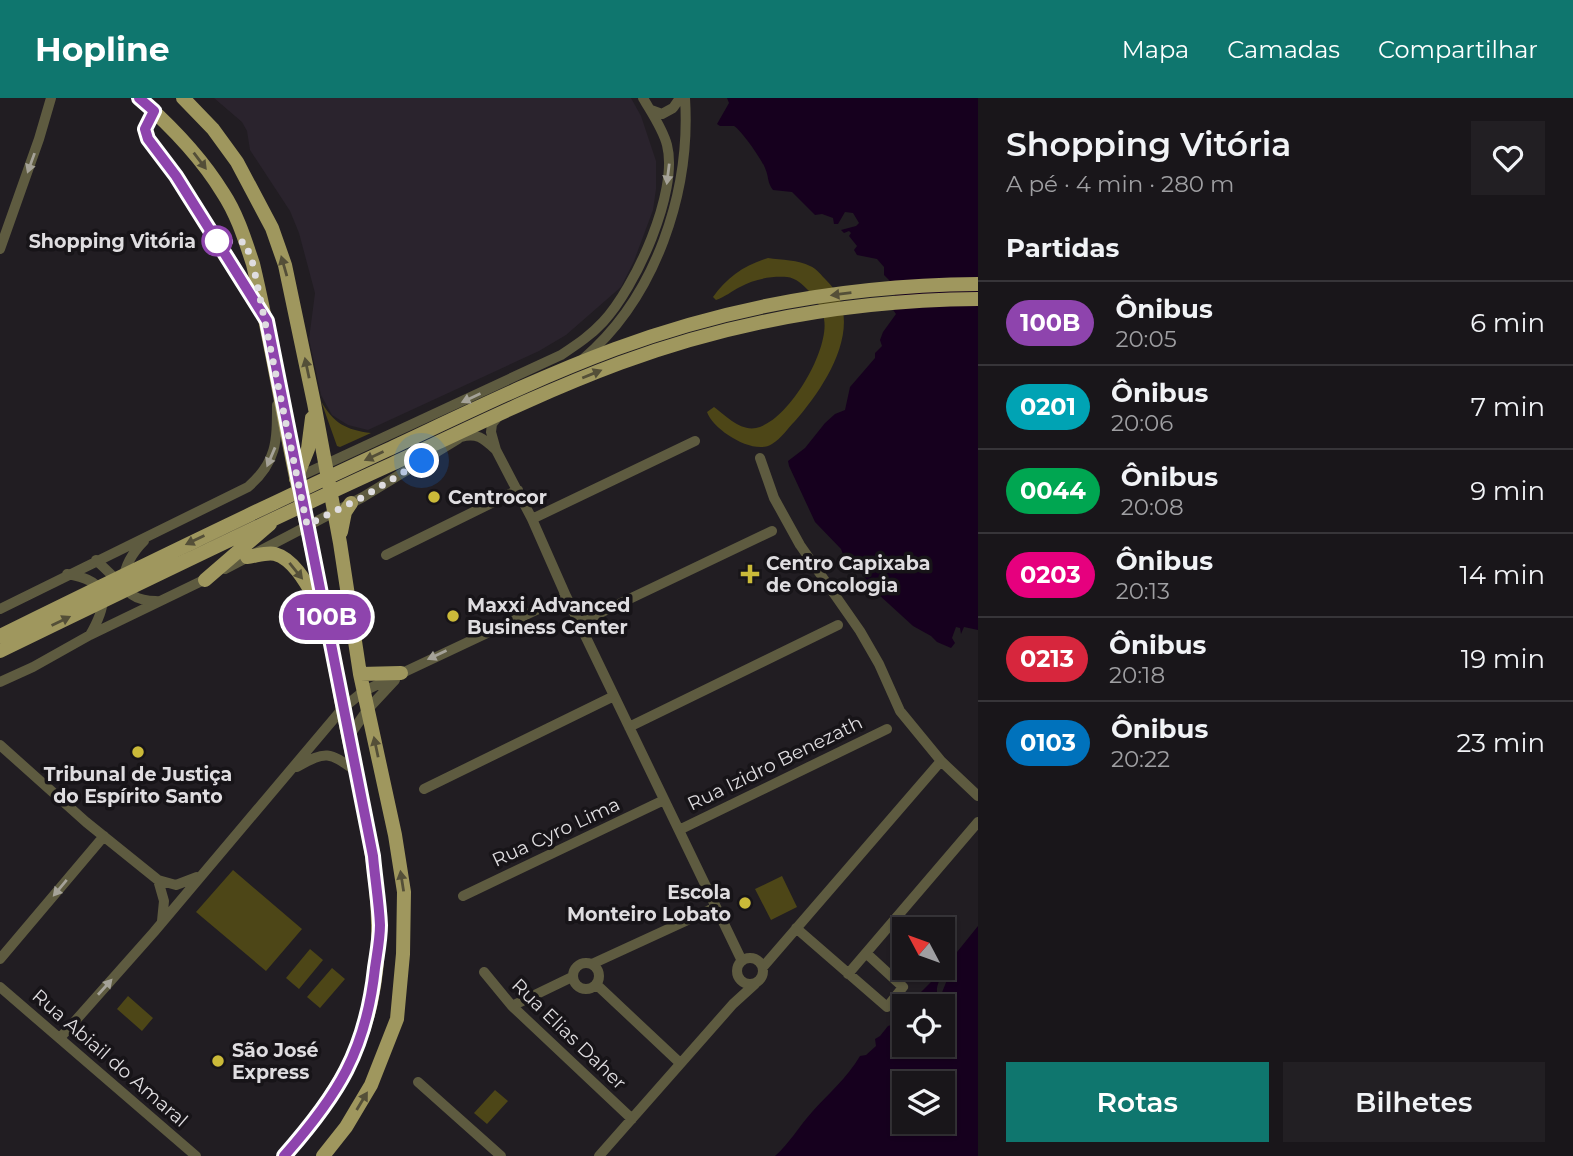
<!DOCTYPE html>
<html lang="pt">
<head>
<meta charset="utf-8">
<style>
  body { margin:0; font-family:Montserrat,sans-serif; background:#221f23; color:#f1f3f6; height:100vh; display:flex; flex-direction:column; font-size:26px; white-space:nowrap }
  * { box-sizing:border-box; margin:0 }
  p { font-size:23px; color:#9f9fa2 }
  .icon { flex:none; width:38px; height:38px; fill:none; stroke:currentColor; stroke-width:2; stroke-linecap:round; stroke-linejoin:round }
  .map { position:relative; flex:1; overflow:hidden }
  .side { display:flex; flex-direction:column; background:#19161a; width:595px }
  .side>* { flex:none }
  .badge { padding:0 14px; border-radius:23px; font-size:24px; line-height:46px }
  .needle { width:46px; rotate:311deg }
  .tools { position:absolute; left:892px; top:819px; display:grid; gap:14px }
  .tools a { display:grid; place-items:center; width:63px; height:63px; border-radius:0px; background:#19161a; box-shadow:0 2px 5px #0004,0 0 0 2px #373539; font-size:35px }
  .you { position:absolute; width:35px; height:35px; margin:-18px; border:5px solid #fff; border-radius:50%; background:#1a73e8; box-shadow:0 0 0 10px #1a73e833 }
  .map>.badge { position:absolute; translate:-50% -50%; box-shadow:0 0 0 4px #fff }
  h2 { padding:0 28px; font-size:26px; line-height:63px }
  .round { display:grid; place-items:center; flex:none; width:74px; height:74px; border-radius:0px; background:#221f23 }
  .head { display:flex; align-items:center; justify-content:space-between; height:119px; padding:0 28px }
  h1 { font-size:33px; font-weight:600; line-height:52px }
  .button { display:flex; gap:14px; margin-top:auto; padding:14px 28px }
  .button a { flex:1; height:80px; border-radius:0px; background:#0f766e; color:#fff; font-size:28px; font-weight:600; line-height:80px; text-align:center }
  .button a+a { background:#221f23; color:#f1f3f6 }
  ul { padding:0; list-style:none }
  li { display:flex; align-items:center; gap:21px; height:84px; padding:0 28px; border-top:2px solid #373539 }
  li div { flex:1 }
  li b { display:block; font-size:26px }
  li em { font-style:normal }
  li .badge { min-width:77px; font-weight:700; text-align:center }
  header { display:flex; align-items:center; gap:42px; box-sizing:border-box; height:98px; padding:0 35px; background:#0f766e; color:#fff }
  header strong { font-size:33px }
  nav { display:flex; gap:38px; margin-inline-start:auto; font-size:24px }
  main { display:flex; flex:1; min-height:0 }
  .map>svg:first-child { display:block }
  .built { fill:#2a232d }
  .green { fill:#4d4617 }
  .water { fill:#16001e; fill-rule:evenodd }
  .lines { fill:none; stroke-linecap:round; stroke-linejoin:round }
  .minor { stroke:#5e5b40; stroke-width:10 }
  .major { stroke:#9f975e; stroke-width:14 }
  .oneway { fill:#544f38 }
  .oneway2 { fill:#a5a298 }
  .line-casing { stroke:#fff; stroke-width:16 }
  .line { stroke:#8e44ad; stroke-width:10 }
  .walk { stroke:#dfdde0; stroke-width:7; stroke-dasharray:0 12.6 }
  .stop-dot { fill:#fff; stroke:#8e44ad; stroke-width:3.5 }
  .poi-dot { fill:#cbba39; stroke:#171418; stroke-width:2.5 }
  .labels { text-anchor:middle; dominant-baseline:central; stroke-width:7; stroke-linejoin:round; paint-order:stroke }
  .stop-label { font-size:19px; font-weight:bold; fill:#dfdde0; stroke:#171418; text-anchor:end }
  .poi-label { font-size:19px; font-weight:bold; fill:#dfdde0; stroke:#171418; text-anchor:start }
  .street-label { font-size:19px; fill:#dfdde0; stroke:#171418 }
</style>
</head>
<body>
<header>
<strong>Hopline</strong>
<nav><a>Mapa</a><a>Camadas</a><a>Compartilhar</a></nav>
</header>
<main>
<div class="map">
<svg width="978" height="1058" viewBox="0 0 978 1058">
  <rect width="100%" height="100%" fill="#211d22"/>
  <path class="built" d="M214,0H631L641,18L656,63V91L653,112L634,163L621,189L566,237L539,253L368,332L348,327L332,317L321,297L309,241L315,195L299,135L290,113L250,52L247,33L242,24Z"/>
  <path class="green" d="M768,160C781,162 799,162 810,168C816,170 822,178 826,182C869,223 825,289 795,323C788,330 781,341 772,346C754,358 713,332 707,314L714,309C726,318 740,333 756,330C788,324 830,252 824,221C822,211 816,200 809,193C802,186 796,180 787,179C771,178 754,181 740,189C732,193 725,199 716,202L713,199C727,179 745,167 768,160Z
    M321,303C333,325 346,332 371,335L340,349L337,348Z
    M233,772L302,831L266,873L196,814Z
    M782,778L797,809L771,822L755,791Z
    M310,851L323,862L299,891L286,880Z
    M332,870L345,881L320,910L307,899Z
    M128,898L153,920L142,933L117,911Z
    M495,992L508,1003L487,1026L474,1015Z"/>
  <path class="water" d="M727,0H978V532L964,529L961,536L960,530L956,529L952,540L955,545L951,550L937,544L931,538L913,528L878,496L857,470L845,462L841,451L815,424L789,368L788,363L805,350L825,325L835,316L845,312L850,289L875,260V255L882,248L880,242L883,234L896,216L891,209L897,190L884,177V169L877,161L857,157L854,152L857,148L849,138L851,135L849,133L844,135L841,132L856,128L859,125L853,115L845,114L838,126H834L833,120L822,116L815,117L792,94L773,92C767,84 769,79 765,70C762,62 742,33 734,28H720L717,26L729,5Z
    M978,828V1058H775C790,1045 799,1028 812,1014C828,996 847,980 860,958L866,957L876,948L875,941L880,938L888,928L894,926L905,911V947H943V908H907L915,896L921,894L931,884L927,880L932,875C944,885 936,883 937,894L941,897L947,882L941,876C946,870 942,862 947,854L953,859ZM905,985H943V1024H905Z"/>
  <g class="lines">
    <path class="minor" d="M651,12L662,16L673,10L680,0
      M0,151L39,41L51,0
      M583,261C656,199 691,94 685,0
      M500,316L492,326L491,334L496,352L532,421L566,498L742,863
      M461,339C477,334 484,341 496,352
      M760,360L774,400L800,447L860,533L879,566L900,613L941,663L978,698
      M296,380L561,257C576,247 590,238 603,224C635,190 679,94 667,47C663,31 651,14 643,0
      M532,421L695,343
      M144,443C120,467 111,502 156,503
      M386,457L518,392
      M96,462L120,485
      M225,471L363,399L458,341
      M67,476C111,483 109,504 90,537
      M0,511L248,389C277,364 277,343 277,307
      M579,525L772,433
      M0,584L33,569L90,537L210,479
      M629,629L838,527
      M349,638L368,611L395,582
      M0,647L86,724L158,782L176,787L197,779
      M297,669C327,652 329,654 356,673
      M424,691L614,598
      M679,732L887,631
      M158,782L164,803L162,823
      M463,798L664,702
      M796,830L887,909L903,889L866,855
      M737 873a13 13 0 1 1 26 0a13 13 0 1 1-26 0Z
      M0,861L104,738
      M573 878a13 13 0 1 1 26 0a13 13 0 1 1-26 0Z
      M592,866L716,809
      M763,869L941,663
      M484,874L512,908L632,1021
      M848,876L978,724
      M597,887L680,965
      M0,889L196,1058
      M512,908L572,879
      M60,940L154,834L343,610L364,593L566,498
      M418,984L501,1058
      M599,1058L733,906L755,886"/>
    <path class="major" d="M139,0C171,28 201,59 223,95C237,116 245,142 253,166C270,237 281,308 296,379C313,454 328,530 342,606C360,704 393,804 371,904C358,964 324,1013 284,1058
      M183,0L213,31L237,64L272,130L285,167L314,305L340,445L360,576L395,737L404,794L403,856L397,921L371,987L346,1029L323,1058
      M296,381L308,351L312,320
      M341,434L345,414L351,405
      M247,459C256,458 267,454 275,456C297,462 311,495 322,512
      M205,482L270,426
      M0,538C128,475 257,412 387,352C462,317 537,280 615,251C731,208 854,187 978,186
      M0,553C130,490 260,426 392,366C467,331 542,294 620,265C734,223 856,202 978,201
      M360,576L401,575"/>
  </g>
  <defs><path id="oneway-solid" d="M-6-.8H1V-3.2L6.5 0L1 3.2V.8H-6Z" transform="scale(1.75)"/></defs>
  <g class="oneway">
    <use href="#oneway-solid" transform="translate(200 63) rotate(53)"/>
    <use href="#oneway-solid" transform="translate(284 168) rotate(-106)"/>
    <use href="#oneway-solid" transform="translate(841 196) rotate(173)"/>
    <use href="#oneway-solid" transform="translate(307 270) rotate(-102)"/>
    <use href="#oneway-solid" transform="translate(592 276) rotate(-22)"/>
    <use href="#oneway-solid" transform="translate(374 358) rotate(155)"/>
    <use href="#oneway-solid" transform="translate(195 442) rotate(154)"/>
    <use href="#oneway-solid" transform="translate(296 473) rotate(51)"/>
    <use href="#oneway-solid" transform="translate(61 523) rotate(-26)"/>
    <use href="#oneway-solid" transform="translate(376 649) rotate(-102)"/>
    <use href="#oneway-solid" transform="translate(402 783) rotate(-99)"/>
    <use href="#oneway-solid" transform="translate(362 1003) rotate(-59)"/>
  </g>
  <g class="oneway2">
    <use href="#oneway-solid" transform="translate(31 65) rotate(110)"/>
    <use href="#oneway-solid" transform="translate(668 76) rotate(97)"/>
    <use href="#oneway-solid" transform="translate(471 300) rotate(155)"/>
    <use href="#oneway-solid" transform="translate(271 359) rotate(113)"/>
    <use href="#oneway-solid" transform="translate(437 557) rotate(155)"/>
    <use href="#oneway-solid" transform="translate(60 790) rotate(130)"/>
    <use href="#oneway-solid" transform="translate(105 889) rotate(-48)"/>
  </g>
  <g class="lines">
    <defs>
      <path id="line" d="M139,0L154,13L145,31L148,41L176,78L267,223L373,758C375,781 379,804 380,827C380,841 377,856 375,870C366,953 338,997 284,1058"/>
    </defs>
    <use href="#line" class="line-casing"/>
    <use href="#line" class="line"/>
    <path class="walk" d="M217,143L245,144L253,166L307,427L363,399L422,363"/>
  </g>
  <circle class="stop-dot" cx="217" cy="143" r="14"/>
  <g class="poi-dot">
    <circle cx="434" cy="399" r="7"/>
    <path d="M746.5 465.5h7v7h7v7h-7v7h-7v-7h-7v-7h7z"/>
    <circle cx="453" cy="518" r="7"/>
    <circle cx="138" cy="654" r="7"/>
    <circle cx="745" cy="805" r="7"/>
    <circle cx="218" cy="963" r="7"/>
  </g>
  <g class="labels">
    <g class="stop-label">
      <text x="196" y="143">Shopping Vitória</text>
    </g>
    <g class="poi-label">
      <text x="448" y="399">Centrocor</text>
      <text x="766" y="465">Centro Capixaba<tspan x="766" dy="22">de Oncologia</tspan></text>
      <text x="467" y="507">Maxxi Advanced<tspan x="467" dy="22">Business Center</tspan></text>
      <text x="138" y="676" text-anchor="middle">Tribunal de Justiça<tspan x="138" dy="22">do Espírito Santo</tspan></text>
      <text x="731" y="794" text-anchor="end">Escola<tspan x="731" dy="22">Monteiro Lobato</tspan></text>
      <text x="232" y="952">São José<tspan x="232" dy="22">Express</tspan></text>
    </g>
    <g class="street-label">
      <text transform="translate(775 665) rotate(-26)">Rua Izidro Benezath</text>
      <text transform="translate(556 734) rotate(-25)">Rua Cyro Lima</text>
      <text transform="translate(569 936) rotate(44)">Rua Elias Daher</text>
      <text transform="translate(110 960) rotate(41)">Rua Abiail do Amaral</text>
    </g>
  </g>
</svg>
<div class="tools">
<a><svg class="needle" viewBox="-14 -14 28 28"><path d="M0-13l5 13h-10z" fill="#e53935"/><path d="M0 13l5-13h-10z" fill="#9f9fa2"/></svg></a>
<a><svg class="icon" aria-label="locate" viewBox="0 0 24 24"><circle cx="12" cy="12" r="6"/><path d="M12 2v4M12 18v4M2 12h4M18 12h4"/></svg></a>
<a><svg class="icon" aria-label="layers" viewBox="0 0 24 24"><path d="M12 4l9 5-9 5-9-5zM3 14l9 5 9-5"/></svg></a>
</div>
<div class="you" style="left:422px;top:363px"></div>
<b class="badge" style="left:327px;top:519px;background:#8e44ad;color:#fff">100B</b>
</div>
<section class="side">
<div class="head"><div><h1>Shopping Vitória</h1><p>A pé · 4 min · 280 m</p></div><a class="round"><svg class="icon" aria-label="heart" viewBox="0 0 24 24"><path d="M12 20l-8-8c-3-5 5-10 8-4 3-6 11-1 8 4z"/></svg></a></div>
<h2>Partidas</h2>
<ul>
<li><span class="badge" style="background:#8e44ad;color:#fff">100B</span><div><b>Ônibus</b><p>20:05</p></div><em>6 min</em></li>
<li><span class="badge" style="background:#00a3b4;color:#fff">0201</span><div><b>Ônibus</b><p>20:06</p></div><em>7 min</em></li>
<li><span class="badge" style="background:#00a651;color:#fff">0044</span><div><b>Ônibus</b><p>20:08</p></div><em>9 min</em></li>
<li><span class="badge" style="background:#e6007e;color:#fff">0203</span><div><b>Ônibus</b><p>20:13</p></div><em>14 min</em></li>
<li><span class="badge" style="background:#d7263d;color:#fff">0213</span><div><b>Ônibus</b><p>20:18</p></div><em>19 min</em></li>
<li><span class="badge" style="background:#0072bc;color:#fff">0103</span><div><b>Ônibus</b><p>20:22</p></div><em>23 min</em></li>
</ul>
<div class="button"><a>Rotas</a><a>Bilhetes</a></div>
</section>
</main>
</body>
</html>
